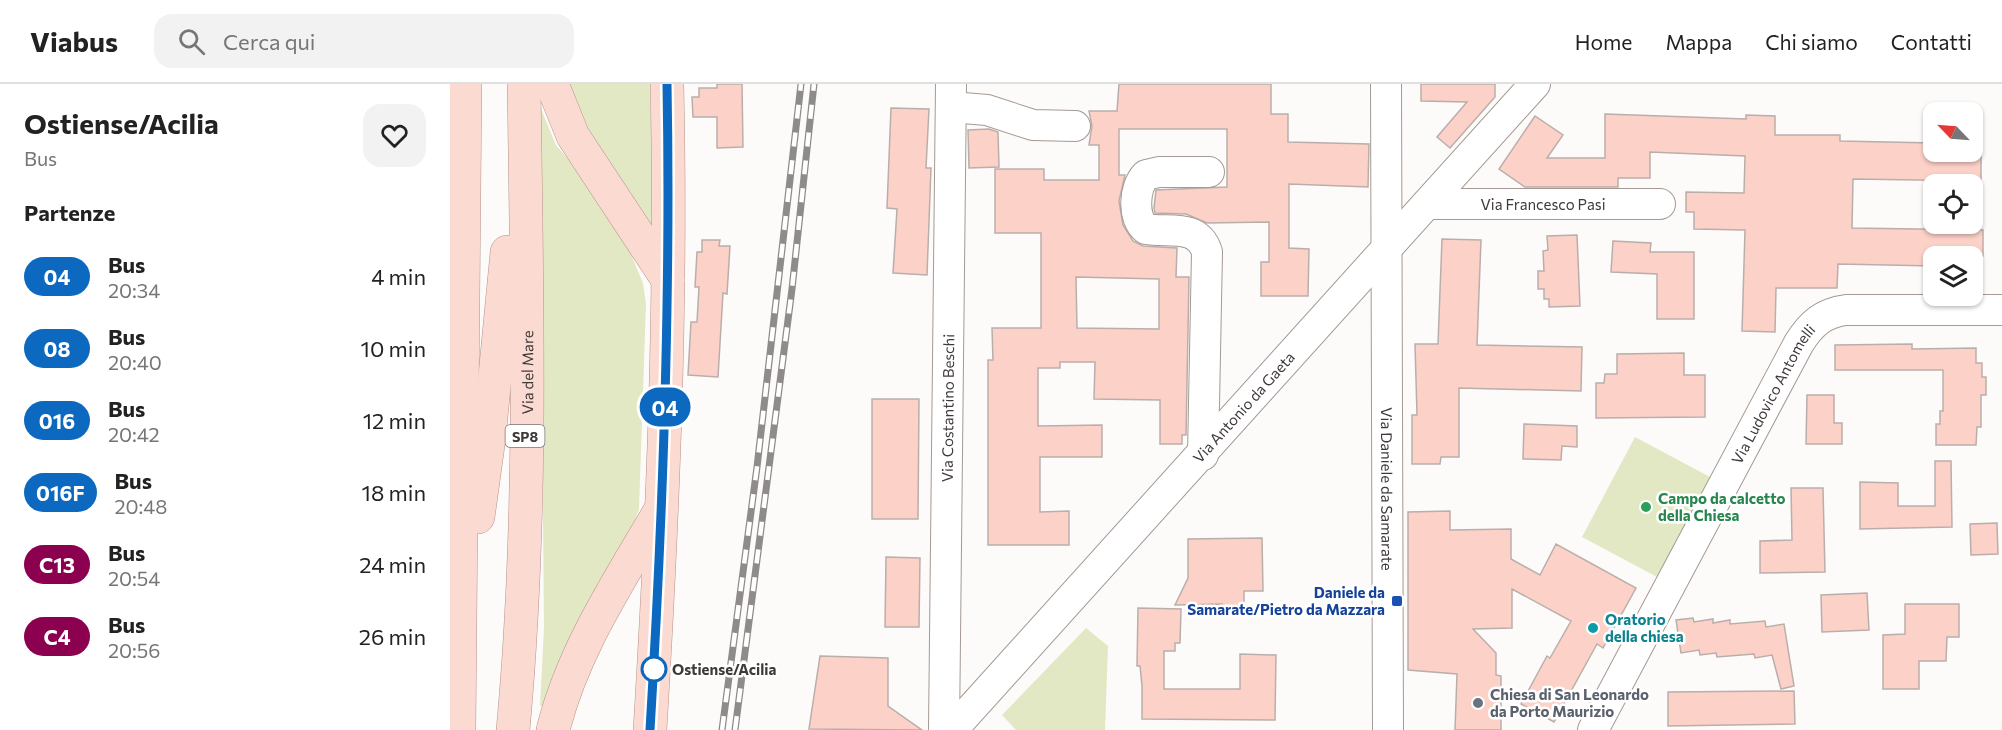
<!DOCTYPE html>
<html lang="it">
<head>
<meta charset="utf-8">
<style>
  body { margin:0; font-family:Commissioner,sans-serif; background:#f2f2f2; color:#222; height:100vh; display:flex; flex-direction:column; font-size:22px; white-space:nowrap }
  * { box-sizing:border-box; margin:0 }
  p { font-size:20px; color:#767676 }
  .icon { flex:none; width:33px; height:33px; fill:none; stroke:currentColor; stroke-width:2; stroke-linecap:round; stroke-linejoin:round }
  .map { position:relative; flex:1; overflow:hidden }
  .panel { display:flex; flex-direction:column; background:#fff; width:450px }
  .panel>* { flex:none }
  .badge { padding:0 12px; border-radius:20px; font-size:21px; line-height:39px }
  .needle { width:39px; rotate:295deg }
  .tools { position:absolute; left:1473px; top:18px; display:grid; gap:12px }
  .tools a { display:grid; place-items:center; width:60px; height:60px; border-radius:12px; background:#fff; box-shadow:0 2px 4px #0004; font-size:30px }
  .map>.badge { position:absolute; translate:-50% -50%; box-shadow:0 0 0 3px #fff }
  h2 { padding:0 24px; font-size:22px; line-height:54px }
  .round { display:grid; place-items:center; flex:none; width:63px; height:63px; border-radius:18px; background:#f2f2f2 }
  .summary { display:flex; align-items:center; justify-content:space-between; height:102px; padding:0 24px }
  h1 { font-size:28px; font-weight:700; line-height:45px }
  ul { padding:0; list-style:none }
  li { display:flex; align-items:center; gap:18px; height:72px; padding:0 24px }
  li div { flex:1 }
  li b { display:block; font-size:22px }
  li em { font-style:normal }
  li .badge { min-width:66px; font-weight:700; text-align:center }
  header { display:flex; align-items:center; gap:36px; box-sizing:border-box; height:84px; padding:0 30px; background:#fff; border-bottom:2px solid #e0e0e0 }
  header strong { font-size:28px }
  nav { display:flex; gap:33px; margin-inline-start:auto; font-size:21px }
  .search { width:420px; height:54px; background:#f2f2f2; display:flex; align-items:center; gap:15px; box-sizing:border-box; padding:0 21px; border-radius:18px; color:#767676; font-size:22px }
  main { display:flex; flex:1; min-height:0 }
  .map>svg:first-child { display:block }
  .green { fill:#e3e8c4 }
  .building { fill:#fcd1c8; stroke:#baaeab; stroke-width:1.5; fill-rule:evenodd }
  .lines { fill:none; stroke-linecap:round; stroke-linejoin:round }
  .minor-casing { stroke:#a49993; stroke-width:32 }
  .major-casing { stroke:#b79289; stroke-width:34 }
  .minor { stroke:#fff; stroke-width:30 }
  .major { stroke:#fbdad2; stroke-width:33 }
  .rail-casing { stroke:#8f8b8a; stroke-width:7 }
  .rail { stroke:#fff; stroke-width:4.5; stroke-dasharray:14; stroke-linecap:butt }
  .line-casing { stroke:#fff; stroke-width:14 }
  .line { stroke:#0c69bf; stroke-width:9 }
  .leisure-dot { fill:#2e9e5b; stroke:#fff; stroke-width:2 }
  .transit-dot { fill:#1a4fb4; stroke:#fff; stroke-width:2 }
  .culture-dot { fill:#0f9aa8; stroke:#fff; stroke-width:2 }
  .stop-dot { fill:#fff; stroke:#0c69bf; stroke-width:3 }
  .worship-dot { fill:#6b7280; stroke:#fff; stroke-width:2 }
  .labels { text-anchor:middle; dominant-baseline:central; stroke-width:5; stroke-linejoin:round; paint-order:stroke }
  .shield { fill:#fff; stroke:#797574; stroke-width:1.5 }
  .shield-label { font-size:14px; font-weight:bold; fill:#3f3a38 }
  .street-label { font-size:15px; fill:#3f3a38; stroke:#fff }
  .leisure-label { font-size:15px; font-weight:bold; fill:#27864d; stroke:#fff; text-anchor:start }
  .transit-label { font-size:15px; font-weight:bold; fill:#164399; stroke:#fff; text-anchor:end }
  .culture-label { font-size:15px; font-weight:bold; fill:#0d838f; stroke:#fff; text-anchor:start }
  .stop-label { font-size:15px; font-weight:bold; fill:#3f3a38; stroke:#fff; text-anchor:start }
  .worship-label { font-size:15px; font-weight:bold; fill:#5b616d; stroke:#fff; text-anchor:start }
</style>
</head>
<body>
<header>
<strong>Viabus</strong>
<div class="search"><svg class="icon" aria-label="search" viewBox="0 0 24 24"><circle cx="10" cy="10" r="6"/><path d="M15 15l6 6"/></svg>Cerca qui</div>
<nav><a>Home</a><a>Mappa</a><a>Chi siamo</a><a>Contatti</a></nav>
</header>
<main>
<section class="panel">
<div class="summary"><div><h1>Ostiense/Acilia</h1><p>Bus</p></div><a class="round"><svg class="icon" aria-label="heart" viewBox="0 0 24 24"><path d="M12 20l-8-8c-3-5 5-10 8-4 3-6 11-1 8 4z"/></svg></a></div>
<h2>Partenze</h2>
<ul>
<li><span class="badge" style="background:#0c69bf;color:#fff">04</span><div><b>Bus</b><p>20:34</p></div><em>4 min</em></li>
<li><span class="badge" style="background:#0c69bf;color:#fff">08</span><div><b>Bus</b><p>20:40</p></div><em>10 min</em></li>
<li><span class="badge" style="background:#0c69bf;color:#fff">016</span><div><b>Bus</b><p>20:42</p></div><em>12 min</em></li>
<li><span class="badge" style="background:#0c69bf;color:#fff">016F</span><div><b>Bus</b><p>20:48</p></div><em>18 min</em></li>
<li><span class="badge" style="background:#8b004f;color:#fff">C13</span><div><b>Bus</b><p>20:54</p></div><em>24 min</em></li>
<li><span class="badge" style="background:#8b004f;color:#fff">C4</span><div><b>Bus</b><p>20:56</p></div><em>26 min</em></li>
</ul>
</section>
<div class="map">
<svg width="1552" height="646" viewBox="0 0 1552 646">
  <rect width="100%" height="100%" fill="#fdfbfa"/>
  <path class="green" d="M111,0H200L204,153L119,27Z
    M89,20L106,61L122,80L180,168L193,199L196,220L189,425L179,453L93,624L90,621L94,543Z
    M1185,353L1260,393L1207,493L1132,453Z
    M636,544L658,562L655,646H566L552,631Z"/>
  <path class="building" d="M267,0H292L293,63L267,64V33H243L242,13H249V4H267Z
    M669,0H821V30H838V58L919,60L918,103L839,100V164L859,165L858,212H811V178H819V138L757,139L736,130L705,129L704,124L706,106L777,103V45H669V91H675L669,117L673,141L683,157L693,162L727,164L726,193H739L736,351H732V360H710V316L644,315L645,278H610V284H588V342L652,341V373H590V428L619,427V461H538V276H543L542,244H591V149H545V85H594V96H649V61H639L642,42L639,27H667ZM626,193L709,195V245L627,244Z
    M971,0H1045V13L1000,64L987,53L1017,18L971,17Z
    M441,24L479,25L476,84H481L477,191L443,189L447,125L437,124Z
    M1155,30L1296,35V31L1325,32V51H1390V57L1484,59V68H1531V97L1403,95L1402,144L1533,146V172H1484V182L1388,180L1387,204H1326L1325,248L1292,247L1295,146L1244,145V128H1236V108L1294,109L1295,72L1200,68V94H1168V103H1075L1049,85L1085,32L1113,51L1097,74H1155Z
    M539,45L548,48L549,83L519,84L518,46Z
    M1127,151L1130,222L1099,223V215H1094V205H1088V187H1094L1093,167L1098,166L1097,152Z
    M992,155L1031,156L1027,261L1132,263L1131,307L1009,304V373H991L990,380H962V331H967L965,260H988Z
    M252,156H270L269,162H280L277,210L273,209L268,293L238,291L241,238H247L249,203H245L247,168H252Z
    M1163,157L1201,159L1200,168H1244V235H1207V190L1161,188Z
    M1462,260V265L1526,264V279H1532V293H1536V311H1531V343H1527L1526,361H1486V340H1490V327H1493V286H1385V261Z
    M1234,269V291H1255V333L1146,334V299H1154L1155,290H1167V270Z
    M1357,311H1384V339H1392V360H1356Z
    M422,315H469L468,435H422Z
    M1074,340L1127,342V363L1112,362L1111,376L1073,375Z
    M1485,377H1501L1502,443L1410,445V398L1448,399V422H1485Z
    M1341,404H1373L1375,488L1310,489V457L1342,456Z
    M1000,427V446L1061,445V475L1090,491L1106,460L1186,504L1153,564L1147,560L1104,638L1071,620L1097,572L1100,574L1121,537L1062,505V544L1023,545L1046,569V591L1051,592V646H1005L1007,590L958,586V428Z
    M1547,439L1548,470L1521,471L1520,440Z
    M812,454L813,507H794V525L772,526V520L725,521L738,494V455Z
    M436,473L470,474L469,543H435Z
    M1417,509L1419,546L1372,548L1371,511Z
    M1455,520H1509V553H1497L1496,577H1469V605H1433V551L1455,550Z
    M688,524L731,525L730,559H725V567H714V605H790V570L826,571L825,636L692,635V602L690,582H687Z
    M1243,534L1244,538L1263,535V539L1280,536V540L1315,537L1316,543L1334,540L1344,602L1331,605L1322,571L1305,574L1304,570L1267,573L1266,569L1250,571L1249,566L1231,569L1226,536Z
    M370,572L438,574V622L472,646L359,645Z
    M1344,607L1345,640L1218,642V608Z"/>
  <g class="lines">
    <defs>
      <g id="minor">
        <path id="s1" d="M936,0L938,646"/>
        <path d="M501,23L537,26L583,41L625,42"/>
        <path id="s2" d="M977,120H1210"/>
        <path d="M753,371L757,168C748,139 719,149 696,145C682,134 684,103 696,91L709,88H759"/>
        <path id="s3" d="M494,646L501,0"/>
        <path id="s4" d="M502,646L1085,0"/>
        <path id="s5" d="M1143,646L1349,259C1361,240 1373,229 1396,226H1552"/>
      </g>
      <g id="major">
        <path d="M102,0L123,52L218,196"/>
        <path d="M28,433L39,354L57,168"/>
        <path d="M9,646L15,0"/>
        <path id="s6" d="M63,646C83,432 77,215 74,0"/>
        <path d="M103,646C123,565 170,496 211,425"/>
        <path d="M200,646C213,431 222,216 217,0"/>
      </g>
    </defs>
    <use href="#minor" class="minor-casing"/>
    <use href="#major" class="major-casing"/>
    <use href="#minor" class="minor"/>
    <use href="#major" class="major"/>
    <defs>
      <path id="rail" d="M272,646L307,383L351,0
        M285,646L342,205L364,0"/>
    </defs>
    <use href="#rail" class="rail-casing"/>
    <use href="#rail" class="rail"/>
  </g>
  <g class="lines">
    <defs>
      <path id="line" d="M200,646C213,431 221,216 217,0"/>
    </defs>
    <use href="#line" class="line-casing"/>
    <use href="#line" class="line"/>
  </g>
  <circle class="leisure-dot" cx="1196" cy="423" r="6"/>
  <rect class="transit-dot" x="941" y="511" width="12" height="12" rx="3"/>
  <circle class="culture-dot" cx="1143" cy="544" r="6"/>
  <circle class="stop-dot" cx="204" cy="585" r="12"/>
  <circle class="worship-dot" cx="1028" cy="619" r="6"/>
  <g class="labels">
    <rect class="shield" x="55.5" y="341" width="39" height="22" rx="4.5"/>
    <g class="shield-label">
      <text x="75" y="352">SP8</text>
    </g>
    <g class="street-label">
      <text stroke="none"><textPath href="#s2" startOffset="116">Via Francesco Pasi</textPath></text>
      <text stroke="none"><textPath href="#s6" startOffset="358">Via del Mare</textPath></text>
      <text stroke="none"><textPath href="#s5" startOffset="381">Via Ludovico Antomelli</textPath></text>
      <text stroke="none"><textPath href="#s3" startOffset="322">Via Costantino Beschi</textPath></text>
      <text stroke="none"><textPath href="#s4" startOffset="435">Via Antonio da Gaeta</textPath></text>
      <text stroke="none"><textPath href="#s1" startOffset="405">Via Daniele da Samarate</textPath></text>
    </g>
    <g class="leisure-label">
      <text x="1208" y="414">Campo da calcetto<tspan x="1208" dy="17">della Chiesa</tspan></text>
    </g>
    <g class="transit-label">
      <text x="935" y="508">Daniele da<tspan x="935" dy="17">Samarate/Pietro da Mazzara</tspan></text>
    </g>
    <g class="culture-label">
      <text x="1155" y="535">Oratorio<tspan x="1155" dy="17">della chiesa</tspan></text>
    </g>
    <g class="stop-label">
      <text x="222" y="585">Ostiense/Acilia</text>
    </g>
    <g class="worship-label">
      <text x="1040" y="610">Chiesa di San Leonardo<tspan x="1040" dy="17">da Porto Maurizio</tspan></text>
    </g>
  </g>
</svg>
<div class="tools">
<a><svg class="needle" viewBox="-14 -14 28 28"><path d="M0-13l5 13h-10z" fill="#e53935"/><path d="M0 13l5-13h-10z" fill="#767676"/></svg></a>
<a><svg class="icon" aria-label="locate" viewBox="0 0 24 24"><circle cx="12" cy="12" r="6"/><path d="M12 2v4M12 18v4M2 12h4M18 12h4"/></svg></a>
<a><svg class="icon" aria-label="layers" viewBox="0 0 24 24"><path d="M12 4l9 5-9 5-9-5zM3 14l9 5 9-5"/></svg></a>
</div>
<b class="badge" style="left:215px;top:323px;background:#0c69bf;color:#fff">04</b>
</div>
</main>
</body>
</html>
